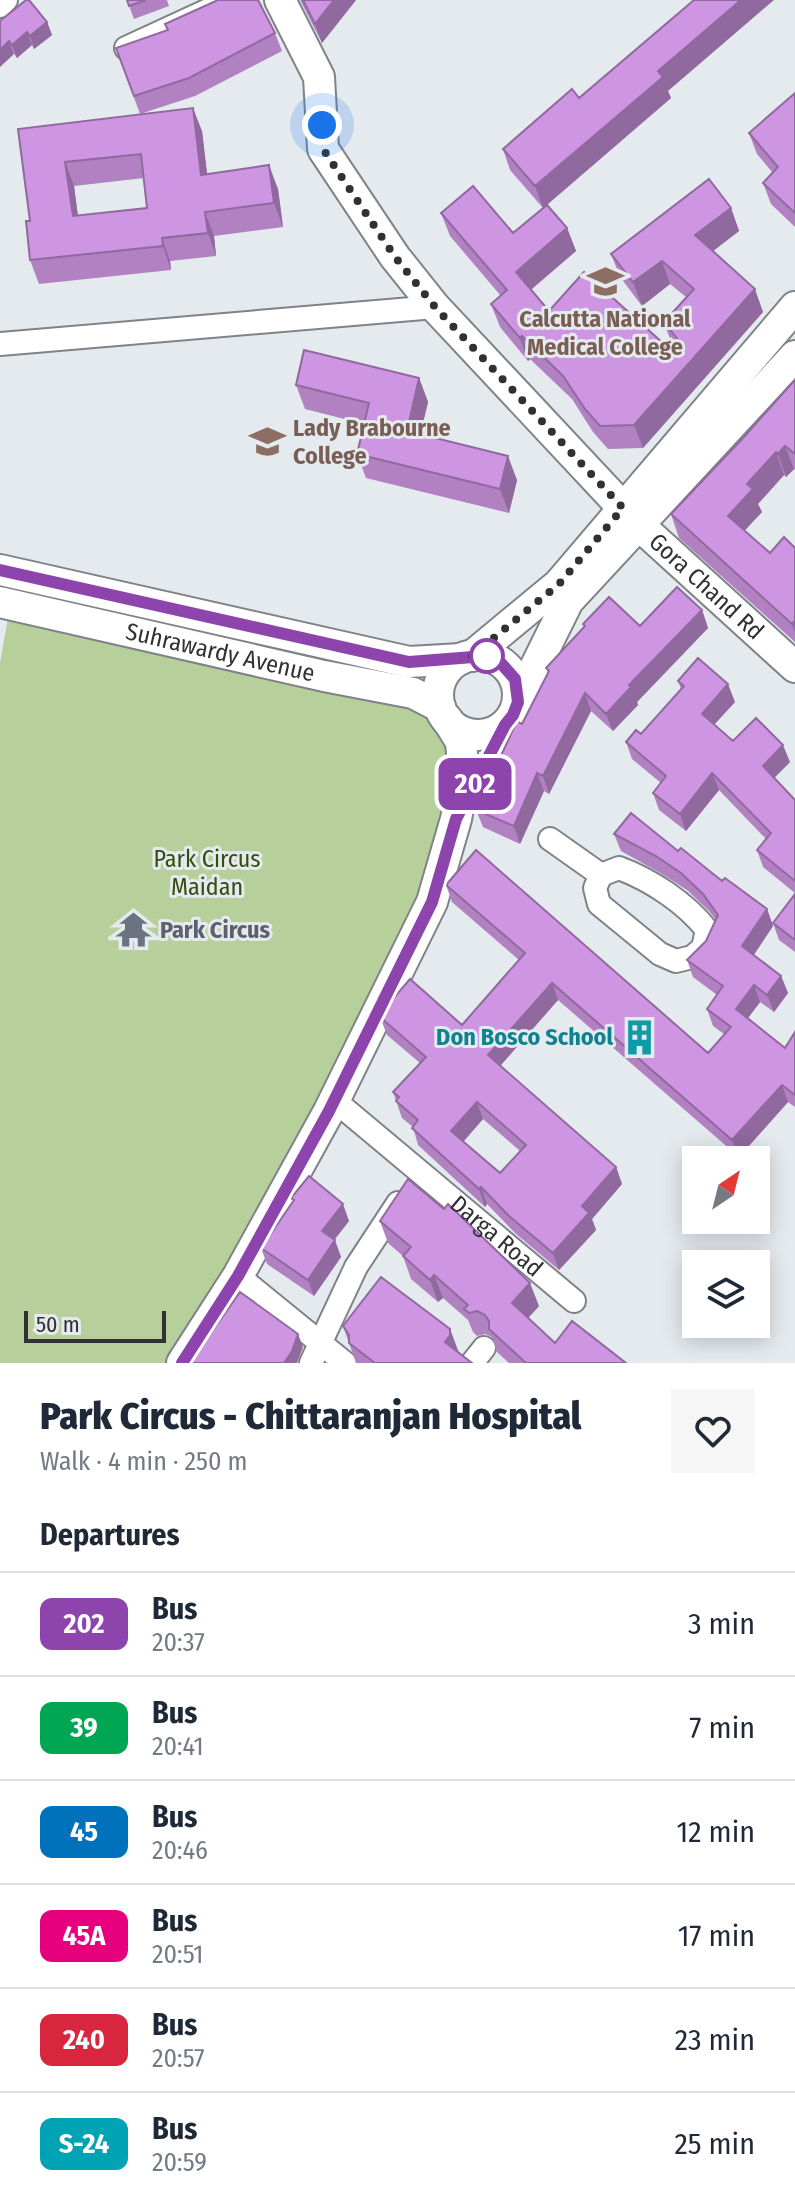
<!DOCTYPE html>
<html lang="en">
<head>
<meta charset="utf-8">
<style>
  body { margin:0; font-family:"Fira Sans Condensed",sans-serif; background:#f6f6f7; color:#1f2937; height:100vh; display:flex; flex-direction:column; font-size:30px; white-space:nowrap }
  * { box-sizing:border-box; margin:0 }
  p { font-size:26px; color:#747a83 }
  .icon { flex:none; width:44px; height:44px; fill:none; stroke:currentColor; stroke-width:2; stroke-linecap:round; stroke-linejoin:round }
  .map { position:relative; height:1363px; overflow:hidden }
  .drawer { display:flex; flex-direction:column; background:#fff; flex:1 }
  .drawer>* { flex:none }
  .badge { padding:0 16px; border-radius:12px; font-size:28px; line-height:52px }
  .needle { width:52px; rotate:35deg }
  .tools { position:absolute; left:682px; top:1146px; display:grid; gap:16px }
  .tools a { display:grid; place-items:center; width:88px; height:88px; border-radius:0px; background:#fff; box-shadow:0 4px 20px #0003; font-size:40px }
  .scale { position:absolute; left:24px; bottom:20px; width:142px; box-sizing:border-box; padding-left:8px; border:4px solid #2f3133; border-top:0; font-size:22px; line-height:28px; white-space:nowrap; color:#2f3133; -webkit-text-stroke:6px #e5eaef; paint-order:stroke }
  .you { position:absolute; width:40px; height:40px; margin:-20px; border:6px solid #fff; border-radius:50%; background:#1a73e8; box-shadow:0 0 0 12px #1a73e833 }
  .map>.badge { position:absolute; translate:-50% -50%; box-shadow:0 0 0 4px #fff }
  h2 { padding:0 40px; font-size:30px; line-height:72px }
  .round { display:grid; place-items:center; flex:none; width:84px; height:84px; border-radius:0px; background:#f6f6f7 }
  .overview { display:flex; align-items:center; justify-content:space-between; height:136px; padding:0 40px }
  h1 { font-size:38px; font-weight:800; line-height:60px }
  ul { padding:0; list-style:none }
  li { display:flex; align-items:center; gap:24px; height:104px; padding:0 40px; border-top:2px solid #e0e1e3 }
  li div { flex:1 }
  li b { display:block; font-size:30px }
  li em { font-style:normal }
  li .badge { min-width:88px; font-weight:700; text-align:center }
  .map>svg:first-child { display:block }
  .green { fill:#b7d09b }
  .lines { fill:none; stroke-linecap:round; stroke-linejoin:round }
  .street-casing { stroke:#7f8388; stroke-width:26 }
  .secondary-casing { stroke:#7f8388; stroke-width:34 }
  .street { stroke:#fff; stroke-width:22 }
  .secondary { stroke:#fff; stroke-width:30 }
  .wall { fill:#b181c2; fill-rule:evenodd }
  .shaded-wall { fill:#90699e }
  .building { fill:#ce96e2; stroke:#90699e; stroke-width:2; fill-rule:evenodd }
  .line-casing { stroke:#fff; stroke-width:18 }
  .line { stroke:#8e44ad; stroke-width:12 }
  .walk { stroke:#2f3133; stroke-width:8; stroke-dasharray:0 14.4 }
  .stop-dot { fill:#fff; stroke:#8e44ad; stroke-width:4 }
  .labels { text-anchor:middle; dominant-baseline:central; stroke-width:6; stroke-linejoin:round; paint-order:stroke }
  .education-label { font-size:24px; font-weight:bold; fill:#785e54; stroke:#e5eaef }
  .street-label { font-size:24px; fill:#2f3133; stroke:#e5eaef }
  .park-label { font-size:24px; fill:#354d0d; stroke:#e5eaef }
  .worship-label { font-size:24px; font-weight:bold; fill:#5b616d; stroke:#e5eaef; text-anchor:start }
  .culture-label { font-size:24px; font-weight:bold; fill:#0d838f; stroke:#e5eaef; text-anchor:end }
</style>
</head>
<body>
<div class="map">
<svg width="795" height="1363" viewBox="0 0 795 1363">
  <rect width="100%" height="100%" fill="#e5eaef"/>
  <path class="green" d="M8,618L320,685L463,711L422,908L232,1284L176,1363H0V663Z"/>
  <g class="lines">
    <defs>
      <g id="street">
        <path d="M0,6L6,0"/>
        <path d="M126,48L230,0"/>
        <path d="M0,344L435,307"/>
        <path d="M550,839L601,875L619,868C651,880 686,903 707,930L703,948L692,957L676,961L660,954L599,904L595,888L601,875"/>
        <path id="s1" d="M334,1100L574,1301"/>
        <path d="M238,1276L345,1363"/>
        <path d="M311,1363L356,1267L398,1203"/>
        <path d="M472,1363L484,1348"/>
      </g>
      <g id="secondary">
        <path id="s2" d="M280,0L319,77L323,149L395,257L435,307L640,526L795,667"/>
        <path d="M0,570L409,662L461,659"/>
        <path id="s3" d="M0,602L324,676L413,693L440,707"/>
        <circle cx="478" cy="695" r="40"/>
        <path d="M472,656L559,584L795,307"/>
        <path d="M518,702L568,601L795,356"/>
        <path d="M182,1363L238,1276L329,1111L432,902L456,819L464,777L461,742L447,719"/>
      </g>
    </defs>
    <use href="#street" class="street-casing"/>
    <use href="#secondary" class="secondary-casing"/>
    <use href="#street" class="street"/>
    <use href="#secondary" class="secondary"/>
  </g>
  <path class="wall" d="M127,0H167L169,6L134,19Z
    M300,0H356L322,43Z
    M0,21L47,22L52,35L34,49L32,45L17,58L14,54Z
    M165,24L275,33L282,51L195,96L140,114L116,48L167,30Z
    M668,91L671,98L547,205L567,228L576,251L531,290L549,311L674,353L677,351L672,345L664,322L686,297L670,284L642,306L620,277L611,254L731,208L739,231L713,251L763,312L643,448L608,449L593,432L572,399L530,359L528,361L500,327L491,304L501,296L450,236L441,213L513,233L543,208L510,170L503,149L579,98Z
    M795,93V227L771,204L763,183L773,173L757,154L749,133Z
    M18,129L202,131L207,174L278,189L283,227L214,236L216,256L170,261L171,270L39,284L30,260V221ZM144,178L147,208L78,216L74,186Z
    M419,378L428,402L420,435L517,480L509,513L366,478L357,454L364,424L305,409L296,385Z
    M795,380V470L794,469L786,477L784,475L758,504L762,512L744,530L770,553L795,548V642L679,538L671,514L743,438Z
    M702,610L708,628L637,702L638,705L613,731L591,711L549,794L544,791L520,844L483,827L476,810L548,673L546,668L584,627L583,624L640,626Z
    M678,681L735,702L714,725L733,741L790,762L774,778L795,800V893L763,867L757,850L766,839L719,790L686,831L659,810L653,793L661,783L632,759L626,742L641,734L681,689Z
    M614,834L678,851L767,909L773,926L754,955L781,976L788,993L774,1012L760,1002L748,1018L785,1048L795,1032V1107L788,1102L739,1157L558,1000L500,1066L616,1167L622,1184L592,1219L596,1230L559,1270L515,1233L487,1204L485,1207L418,1145L413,1127L402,1118L393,1092L420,1063L387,1035L380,1017L462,1025L519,960L452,902L446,885L708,1053L724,1034L713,1026L707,1009L717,995L693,977L687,960L706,941L716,920L709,911L687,890L662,874L621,851ZM483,1119L520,1151L500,1173L463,1141Z
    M795,894V952L779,940L773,923Z
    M291,1198L349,1221L334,1240L341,1257L314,1296L267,1264L261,1248L293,1201Z
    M380,1221L539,1306L528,1318L555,1343L626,1363H509L497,1352L492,1337L485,1334L477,1336L473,1332L468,1320L443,1298L438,1302L411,1279L403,1256L388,1243Z
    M343,1326L450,1329L458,1352L472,1363H356Z"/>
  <path class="shaded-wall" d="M334,0H356L322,43L315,24Z
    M741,0H774L668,91L671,98L543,208L535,186L658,71Z
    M47,22L52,35L34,49L30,36Z
    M27,32L32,45L17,58L12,45Z
    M9,41L14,54L0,67V50Z
    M193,108L202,131L210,198L201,175Z
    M65,162L74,186L81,240L73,216Z
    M269,165L278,189L283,227L274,203Z
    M731,208L739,231L704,258L695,235Z
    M205,212L214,236L216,256L208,233Z
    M567,228L576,251L524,295L516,272Z
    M162,238L170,261L171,270L163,246Z
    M662,261L670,284L642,306L633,282Z
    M755,289L763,312L643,448L634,425Z
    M522,336L530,359L528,361L520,338Z
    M419,378L428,402L415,456L407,431Z
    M785,446L794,469L786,477L778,454Z
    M776,452L784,475L758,504L762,512L737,539L728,516L747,484Z
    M508,456L517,480L509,513L500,489Z
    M702,610L708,628L637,702L638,705L613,731L606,714L629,685Z
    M795,620V633L792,624Z
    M728,684L735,702L708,731L702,714Z
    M585,693L591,711L549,794L543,776Z
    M783,745L790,762L769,783L763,766Z
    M537,773L544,791L520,844L514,826Z
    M712,773L719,790L686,831L680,814Z
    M767,909L773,926L748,963L742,946Z
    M781,976L788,993L774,1012L767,995Z
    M552,983L558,1000L494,1073L488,1055Z
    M754,985L760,1002L742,1026L736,1009Z
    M782,1085L788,1102L739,1157L732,1140Z
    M477,1102L483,1119L458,1148L451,1131Z
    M616,1167L622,1184L592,1219L596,1230L559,1270L553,1253L582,1206Z
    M481,1187L487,1204L485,1207L479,1189Z
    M343,1204L349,1221L328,1248L322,1231Z
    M335,1240L341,1257L314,1296L308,1280Z
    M434,1275L443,1298L438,1302L430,1280Z
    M530,1283L539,1306L521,1326L512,1303Z
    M450,1329L459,1353L445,1342Z
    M298,1334L303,1347L297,1363H284Z"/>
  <path class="building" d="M26,0H29L47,22L30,36L27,32L12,45L9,41L0,50V21Z
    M127,0H146L129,6Z
    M218,0H258L275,33L189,78L134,96L116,48L168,30L165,24Z
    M303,0H334L315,24Z
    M694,0H741L658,71L663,77L535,186L503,149L572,89L579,98Z
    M795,93V213L763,183L778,167L749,133Z
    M193,108L201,175L269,165L274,203L205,212L208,233L162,238L163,246L30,260L26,221H30L18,129ZM141,154L147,208L73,216L65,162Z
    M709,179L731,208L695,235L755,289L634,425L600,426L585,409L563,376L522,336L520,338L491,304L507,290L441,213L473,186L513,233L547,205L567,228L516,272L549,311L584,272L674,353L683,346L664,322L694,289L662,261L633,282L611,254Z
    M304,350L419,378L407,431L508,456L500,489L357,454L369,403L296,385Z
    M795,380V454L785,446L778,454L776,452L747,484L753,489L728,516L770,553L784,537L795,548V620L792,624L671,514L743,438Z
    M677,587L702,610L629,685L631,687L606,714L585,693L543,776L537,773L514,826L476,810L517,721L522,724L549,671L546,668L585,626L583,624L609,597L640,626Z
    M698,658L728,684L702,714L733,741L756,718L783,745L763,766L795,800V881L757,850L771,833L712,773L680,814L653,793L666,776L626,742L636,730L641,734L684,686L678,681Z
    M631,813L678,851L681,848L722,881L725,878L767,909L742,946L781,976L767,995L754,985L736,1009L785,1048L795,1032V1095L782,1085L732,1140L552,983L488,1055L616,1167L582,1206L589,1213L553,1253L509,1216L481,1187L479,1189L412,1128L418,1120L396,1101L399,1097L393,1092L426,1057L380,1017L385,1008L410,979L462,1025L525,953L446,885L476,850L708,1053L731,1027L707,1009L723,986L687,960L706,941L718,915L703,894L681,873L656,856L614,834ZM477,1102L526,1145L500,1173L451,1131Z
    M795,894V940L773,923Z
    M309,1176L343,1204L322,1231L335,1240L308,1280L261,1248L294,1200L291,1198Z
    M408,1179L444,1209L448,1204L530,1283L512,1303L555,1343L572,1321L626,1363H526L489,1329V1321L485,1315L477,1311L469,1313L464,1309L468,1305L434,1275L430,1280L403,1256L411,1247L380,1221Z
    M381,1277L450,1329V1335L445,1342L472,1363H375L349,1343V1335L343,1326Z
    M240,1292L298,1334L292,1351L284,1363H187L192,1360Z"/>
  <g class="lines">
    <defs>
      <path id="line" d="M0,570L409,662L486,656L499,661L515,679L518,702L513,715L505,725L456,819L432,902L329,1111L238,1276L182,1363"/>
    </defs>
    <use href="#line" class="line-casing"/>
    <use href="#line" class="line"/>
    <path class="walk" d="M322,125L323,149L395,257L435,307L623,508L559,584L472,656H487"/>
  </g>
  <defs>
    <symbol id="university-bare" viewBox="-9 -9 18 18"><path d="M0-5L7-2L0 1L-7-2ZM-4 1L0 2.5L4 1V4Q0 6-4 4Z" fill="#8d6e63" stroke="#e5eaef" stroke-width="2.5" paint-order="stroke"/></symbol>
    <symbol id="temple-bare" viewBox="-9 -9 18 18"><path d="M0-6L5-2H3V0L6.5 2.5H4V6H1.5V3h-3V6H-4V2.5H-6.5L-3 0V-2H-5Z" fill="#6b7280" stroke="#e5eaef" stroke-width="2.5" paint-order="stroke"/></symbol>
    <symbol id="building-bare" viewBox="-9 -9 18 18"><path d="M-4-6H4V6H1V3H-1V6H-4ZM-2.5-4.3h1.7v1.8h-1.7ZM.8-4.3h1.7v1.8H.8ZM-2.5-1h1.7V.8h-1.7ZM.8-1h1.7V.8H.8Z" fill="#0f9aa8" stroke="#e5eaef" stroke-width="2.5" paint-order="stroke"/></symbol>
  </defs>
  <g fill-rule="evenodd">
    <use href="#university-bare" x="580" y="256" width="51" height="51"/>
    <use href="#university-bare" x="242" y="416" width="51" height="51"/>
    <use href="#temple-bare" x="108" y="904" width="51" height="51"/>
    <use href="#building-bare" x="614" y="1012" width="51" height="51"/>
  </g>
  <circle class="stop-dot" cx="487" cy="656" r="16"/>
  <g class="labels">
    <g class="education-label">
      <text x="605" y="319">Calcutta National<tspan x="605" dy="28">Medical College</tspan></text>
      <text x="293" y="428" text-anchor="start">Lady Brabourne<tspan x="293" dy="28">College</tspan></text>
    </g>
    <g class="street-label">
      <text stroke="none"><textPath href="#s2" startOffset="742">Gora Chand Rd</textPath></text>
      <text stroke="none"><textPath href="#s3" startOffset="226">Suhrawardy Avenue</textPath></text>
      <text stroke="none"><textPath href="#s1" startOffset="212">Darga Road</textPath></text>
    </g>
    <g class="park-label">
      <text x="207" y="859">Park Circus<tspan x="207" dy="28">Maidan</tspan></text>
    </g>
    <g class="worship-label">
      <text x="160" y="930">Park Circus</text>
    </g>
    <g class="culture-label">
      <text x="613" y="1037">Don Bosco School</text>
    </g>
  </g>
</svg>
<div class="tools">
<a><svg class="needle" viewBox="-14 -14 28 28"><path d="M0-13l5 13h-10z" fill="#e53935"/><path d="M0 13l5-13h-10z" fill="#747a83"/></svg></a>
<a><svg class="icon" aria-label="layers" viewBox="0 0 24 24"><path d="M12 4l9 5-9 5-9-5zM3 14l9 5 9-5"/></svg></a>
</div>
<div class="scale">50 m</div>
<div class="you" style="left:322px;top:125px"></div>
<b class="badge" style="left:475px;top:784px;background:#8e44ad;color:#fff">202</b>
</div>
<section class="drawer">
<div class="overview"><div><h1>Park Circus - Chittaranjan Hospital</h1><p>Walk · 4 min · 250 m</p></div><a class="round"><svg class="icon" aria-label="heart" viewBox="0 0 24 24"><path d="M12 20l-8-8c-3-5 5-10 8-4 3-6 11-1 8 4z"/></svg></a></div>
<h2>Departures</h2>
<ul>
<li><span class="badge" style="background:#8e44ad;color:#fff">202</span><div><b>Bus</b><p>20:37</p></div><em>3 min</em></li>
<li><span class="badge" style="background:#00a651;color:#fff">39</span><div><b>Bus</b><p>20:41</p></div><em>7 min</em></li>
<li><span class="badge" style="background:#0072bc;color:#fff">45</span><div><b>Bus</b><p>20:46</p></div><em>12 min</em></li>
<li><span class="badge" style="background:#e6007e;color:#fff">45A</span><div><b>Bus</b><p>20:51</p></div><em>17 min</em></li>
<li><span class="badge" style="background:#d7263d;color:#fff">240</span><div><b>Bus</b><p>20:57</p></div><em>23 min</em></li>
<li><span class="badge" style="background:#00a3b4;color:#fff">S-24</span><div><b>Bus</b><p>20:59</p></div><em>25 min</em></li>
</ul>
</section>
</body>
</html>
